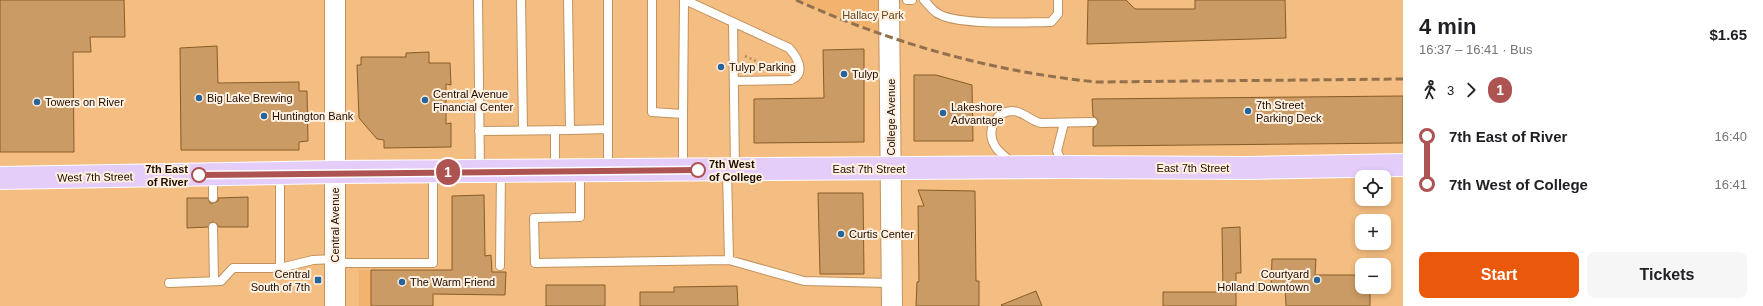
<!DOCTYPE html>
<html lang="en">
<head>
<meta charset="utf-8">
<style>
  body { margin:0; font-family:Arial,sans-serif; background:#f6f6f6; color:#202124; height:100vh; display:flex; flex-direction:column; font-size:15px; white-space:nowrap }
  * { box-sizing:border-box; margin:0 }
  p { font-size:13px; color:#757577 }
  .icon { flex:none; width:22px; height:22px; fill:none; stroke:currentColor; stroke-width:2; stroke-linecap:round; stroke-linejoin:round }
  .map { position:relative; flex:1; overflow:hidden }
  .sheet { display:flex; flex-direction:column; background:#fff; width:360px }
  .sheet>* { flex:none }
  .badge { padding:0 8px; border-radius:13px; font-size:14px; line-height:26px }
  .fabs { position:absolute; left:1355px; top:170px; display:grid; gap:8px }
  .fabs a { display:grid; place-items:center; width:36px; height:36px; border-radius:8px; background:#fff; box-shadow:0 2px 6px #0003; font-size:20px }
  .map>.badge { position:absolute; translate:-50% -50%; box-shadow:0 0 0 2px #fff }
  .legs { display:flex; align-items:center; gap:6px; height:44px; padding:0 16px; font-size:13px }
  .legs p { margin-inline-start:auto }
  .headline { display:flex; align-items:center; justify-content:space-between; height:68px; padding:0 16px }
  h1 { font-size:22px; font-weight:800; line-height:30px }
  .primary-button { display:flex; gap:8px; margin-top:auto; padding:8px 16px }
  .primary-button a { flex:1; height:46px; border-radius:8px; background:#ea580c; color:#fff; font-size:16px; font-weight:800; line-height:46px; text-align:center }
  .primary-button a+a { background:#f6f6f6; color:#202124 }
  ul { padding:0 16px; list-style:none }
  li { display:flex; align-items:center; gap:14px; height:48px; font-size:15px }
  li i { display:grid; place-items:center; width:6px; height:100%; margin:0 5px; background:currentColor }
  li i::after { content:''; width:10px; height:10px; margin:-5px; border:3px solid; border-radius:50%; background:#fff }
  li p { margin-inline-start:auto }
  li:first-child i { background:linear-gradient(#0000 50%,currentColor 0) }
  li:last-child i { background:linear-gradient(currentColor 50%,#0000 0) }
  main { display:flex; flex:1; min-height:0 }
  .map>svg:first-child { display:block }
  .built { fill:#f4bd81; fill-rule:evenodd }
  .green { fill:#f1b36d }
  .building { fill:#cb9b66; stroke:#885c27 }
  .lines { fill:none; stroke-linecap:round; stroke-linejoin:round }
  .service-casing { stroke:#c2935e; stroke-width:10 }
  .tertiary-casing { stroke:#c2935e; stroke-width:22 }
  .primary-casing { stroke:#fff; stroke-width:24 }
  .path { stroke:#b28b62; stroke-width:2.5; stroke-dasharray:2 3; stroke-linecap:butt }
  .service { stroke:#fff; stroke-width:8 }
  .tertiary { stroke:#fff; stroke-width:20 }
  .primary { stroke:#e5cdfa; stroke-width:22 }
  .rail { stroke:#94714e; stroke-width:3; stroke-dasharray:8 4; stroke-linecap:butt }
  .line-1-casing { stroke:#fff; stroke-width:9 }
  .line-1 { stroke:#ad5453; stroke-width:6 }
  .poi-dot { fill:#26649b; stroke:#fff0e0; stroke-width:1.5 }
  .stop-1-dot { fill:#fff; stroke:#ad5453; stroke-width:2 }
  .labels { text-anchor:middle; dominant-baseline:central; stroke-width:4; stroke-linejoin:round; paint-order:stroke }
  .park-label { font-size:11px; fill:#68471f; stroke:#fff0e0 }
  .poi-label { font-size:11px; fill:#1e0d00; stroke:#fff0e0; text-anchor:start }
  .street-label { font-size:11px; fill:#1e0d00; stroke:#fff0e0 }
  .stop-label { font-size:11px; font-weight:bold; fill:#1e0d00; stroke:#fff0e0; text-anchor:start }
</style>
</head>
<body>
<main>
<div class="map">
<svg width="1403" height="306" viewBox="0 0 1403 306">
  <rect width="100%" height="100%" fill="#f9c791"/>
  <path class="built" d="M0,0H1403V306H0ZM1362,177H1384V199H1362ZM1362,221H1384V243H1362ZM1362,265H1384V287H1362Z"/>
  <path class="green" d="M796,0H889L890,37Z
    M359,270H371V306H359Z"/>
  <path class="building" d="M0,0H124L125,37H90L91,52H73L74,152H0Z
    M1088,0H1126L1135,9H1195V0H1285L1286,38L1087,44Z
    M217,46L218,83L299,82V91H307L308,141L299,142V150H181L180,48Z
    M864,49V142L754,143V99L824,98L823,50Z
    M429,52V63H450L451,85L446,84V124L451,123V147L384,148V140L377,139L359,118L357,65H361V57H406V53Z
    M914,75H936L972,85L973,141H914Z
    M1403,96V143L1093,146V128L1096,126L1098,122L1097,119L1093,116L1092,99Z
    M918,190L975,191L976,281H979V306H916L917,282H919L918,206H924Z
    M818,193H863L864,274H820Z
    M484,195L485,256L491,255L492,272H506L505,295L433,294V306H371V270H452V196Z
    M248,197V227H219L217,224L213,222L210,223L208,227L187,228V198H208L210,203H213L218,201V198Z
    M1240,227L1241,273H1236V306H1163V292H1223L1222,228Z
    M1272,259H1316L1315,275H1362V287H1370V306H1286L1285,286H1271Z
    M546,285H605V306H546Z
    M737,286L738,306H640V292H674V287Z
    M1036,291L1042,306H1002L1001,305Z"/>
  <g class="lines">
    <defs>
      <path id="service" d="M478,0L480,171
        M521,0L523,130
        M652,0V112L683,114L684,0
        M685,0L789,48C797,57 807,73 791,80L734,81
        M907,0H912
        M924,0C928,4 932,10 937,13C956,26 1026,22 1051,22L1058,14V0
        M733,23L735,169
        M683,114V169
        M555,130V169
        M570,130L607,129
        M479,131L570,130L568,0
        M1013,163C1007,158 998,152 995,146C986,131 995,112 1012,111C1024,111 1030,121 1041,123L1093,122
        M1063,165L1057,151L1064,123
        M608,170V0
        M580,172V217L534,218L535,263L729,260L727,171
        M280,174V268L313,260L335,259
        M213,175V198
        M213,227L214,281
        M729,260L804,281L891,283
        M336,263H433V172
        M500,266L501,171
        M169,283L221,281L233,268H280"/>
      <path id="tertiary" d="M335,0V306
        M889,0L892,306"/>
      <path id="primary" d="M0,178L335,172L1064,167L1250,168L1403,165"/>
    </defs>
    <use href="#service" class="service-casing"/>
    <use href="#tertiary" class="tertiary-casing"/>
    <use href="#primary" class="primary-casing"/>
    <path class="path" d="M745,56L772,68"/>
    <use href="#service" class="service"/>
    <use href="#tertiary" class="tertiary"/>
    <use href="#primary" class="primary"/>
    <path class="rail" d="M796,0C891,43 993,72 1097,82L1403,79"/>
  </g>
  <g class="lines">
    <defs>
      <path id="line-1" d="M199,175L698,170"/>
    </defs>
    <use href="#line-1" class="line-1-casing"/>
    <use href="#line-1" class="line-1"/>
  </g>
  <g class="poi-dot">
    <circle cx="721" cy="67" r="4"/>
    <circle cx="844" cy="74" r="4"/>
    <circle cx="199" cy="98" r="4"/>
    <circle cx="425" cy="100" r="4"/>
    <circle cx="37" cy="102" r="4"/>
    <circle cx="1248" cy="111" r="4"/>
    <circle cx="943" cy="113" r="4"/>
    <circle cx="264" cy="116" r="4"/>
    <circle cx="841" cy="234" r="4"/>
    <rect x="314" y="276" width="8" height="8" rx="2"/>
    <circle cx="1317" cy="280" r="4"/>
    <circle cx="402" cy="282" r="4"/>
  </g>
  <g class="stop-1-dot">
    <circle cx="698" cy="170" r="7"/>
    <circle cx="199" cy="175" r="7"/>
  </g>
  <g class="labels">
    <g class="park-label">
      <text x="873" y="15">Hallacy Park</text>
    </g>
    <g class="poi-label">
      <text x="729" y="67">Tulyp Parking</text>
      <text x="852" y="74">Tulyp</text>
      <text x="433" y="94">Central Avenue<tspan x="433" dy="13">Financial Center</tspan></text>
      <text x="207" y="98">Big Lake Brewing</text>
      <text x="45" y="102">Towers on River</text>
      <text x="1256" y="105">7th Street<tspan x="1256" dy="13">Parking Deck</tspan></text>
      <text x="951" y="107">Lakeshore<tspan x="951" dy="13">Advantage</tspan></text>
      <text x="272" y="116">Huntington Bank</text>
      <text x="849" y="234">Curtis Center</text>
      <text x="310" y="274" text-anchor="end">Central<tspan x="310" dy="13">South of 7th</tspan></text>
      <text x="1309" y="274" text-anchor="end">Courtyard<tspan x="1309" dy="13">Holland Downtown</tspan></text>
      <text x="410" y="282">The Warm Friend</text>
    </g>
    <g class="street-label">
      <text transform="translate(891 117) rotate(-90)">College Avenue</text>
      <text x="1193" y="168">East 7th Street</text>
      <text x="869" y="169">East 7th Street</text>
      <text transform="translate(95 177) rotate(-1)">West 7th Street</text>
      <text transform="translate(335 225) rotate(-90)">Central Avenue</text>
    </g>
    <g class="stop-label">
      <text x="709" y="164">7th West<tspan x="709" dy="13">of College</tspan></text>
      <text x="188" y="169" text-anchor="end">7th East<tspan x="188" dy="13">of River</tspan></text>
    </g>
  </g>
</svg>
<div class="fabs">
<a><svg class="icon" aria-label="locate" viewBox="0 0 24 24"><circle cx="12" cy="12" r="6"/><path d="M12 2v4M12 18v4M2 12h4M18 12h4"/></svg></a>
<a>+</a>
<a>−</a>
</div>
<b class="badge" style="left:448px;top:172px;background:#ad5453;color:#fff">1</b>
</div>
<section class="sheet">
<div class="headline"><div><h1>4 min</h1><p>16:37 – 16:41 · Bus</p></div><b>$1.65</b></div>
<div class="legs"><svg class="icon" aria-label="walk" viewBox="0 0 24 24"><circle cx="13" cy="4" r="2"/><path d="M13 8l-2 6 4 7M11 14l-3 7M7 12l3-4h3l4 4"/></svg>3<svg class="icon" aria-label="forward" viewBox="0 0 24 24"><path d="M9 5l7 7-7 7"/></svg><b class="badge" style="background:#ad5453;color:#fff">1</b></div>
<ul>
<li><i style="color:#ad5453"></i><b>7th East of River</b><p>16:40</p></li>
<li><i style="color:#ad5453"></i><b>7th West of College</b><p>16:41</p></li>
</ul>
<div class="primary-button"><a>Start</a><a>Tickets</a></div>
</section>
</main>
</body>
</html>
